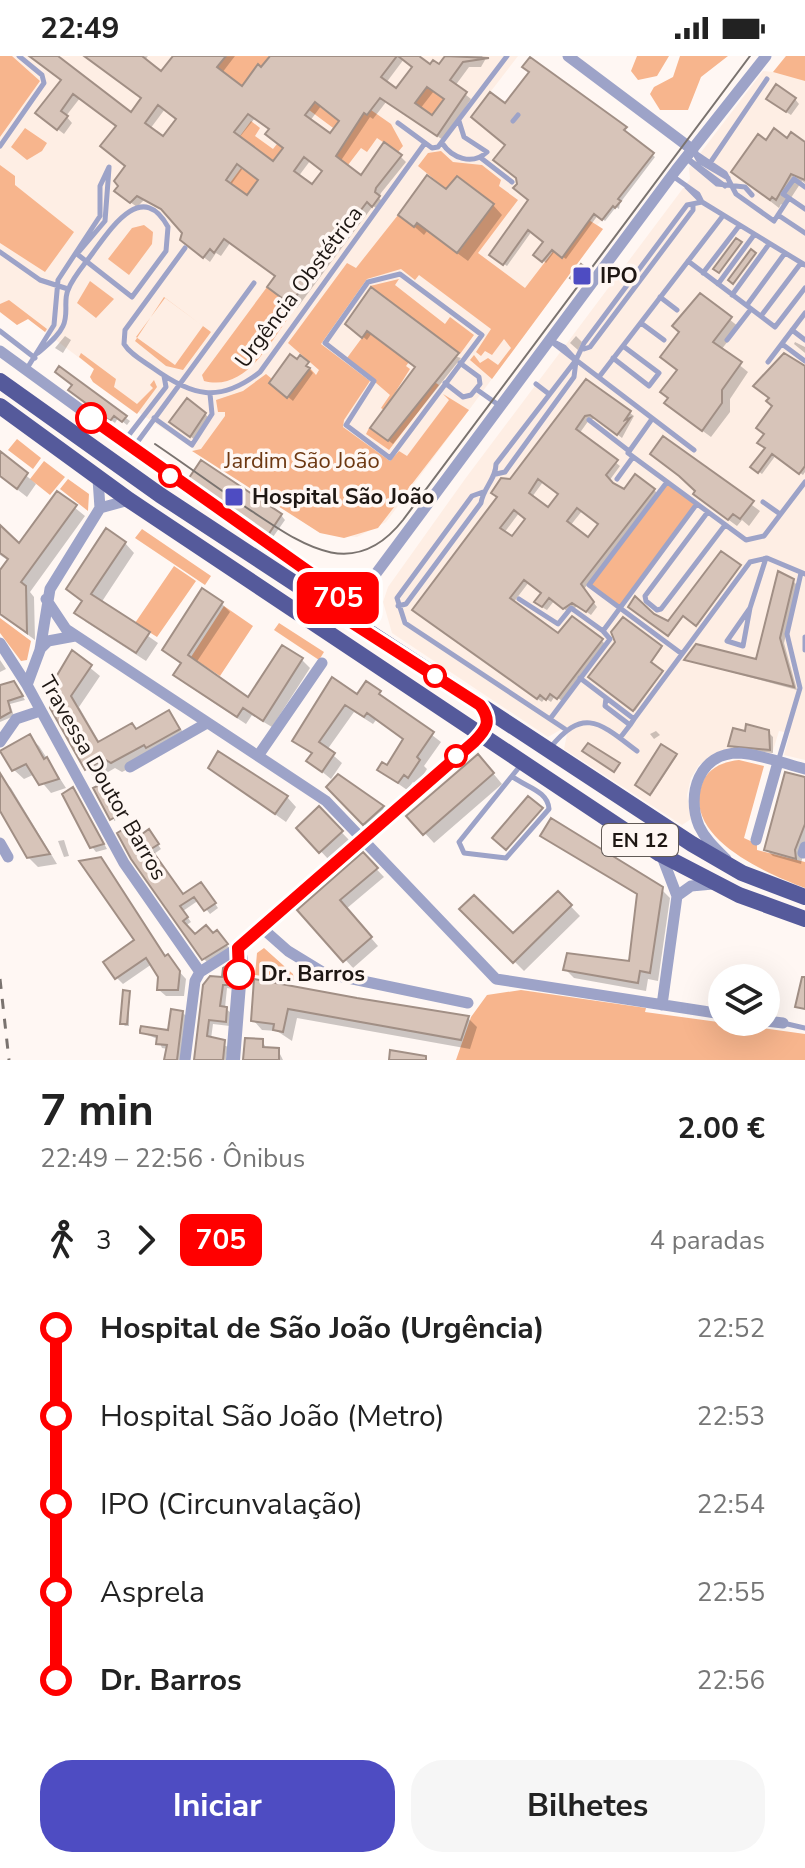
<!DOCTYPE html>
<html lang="pt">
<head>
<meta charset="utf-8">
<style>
  body { margin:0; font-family:"Nunito Sans",sans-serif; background:#f6f6f6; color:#222; height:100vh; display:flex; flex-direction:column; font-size:30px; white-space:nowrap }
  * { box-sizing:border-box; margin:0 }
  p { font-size:26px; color:#767676 }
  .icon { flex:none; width:44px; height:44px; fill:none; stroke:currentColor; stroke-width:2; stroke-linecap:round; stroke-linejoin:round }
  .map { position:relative; height:1004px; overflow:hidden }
  .sheet { display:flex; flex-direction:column; background:#fff; flex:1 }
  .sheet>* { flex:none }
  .badge { padding:0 16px; border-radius:12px; font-size:28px; line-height:52px }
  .tools { position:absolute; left:708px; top:908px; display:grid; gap:16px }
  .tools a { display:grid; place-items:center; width:72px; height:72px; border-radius:50%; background:#fff; box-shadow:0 8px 32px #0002; font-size:40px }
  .map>.badge { position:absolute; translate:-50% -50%; box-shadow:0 0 0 4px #fff }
  .legs { display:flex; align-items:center; gap:12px; height:88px; padding:0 40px; font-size:26px }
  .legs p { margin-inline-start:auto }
  .summary { display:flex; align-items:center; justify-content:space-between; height:136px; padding:0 40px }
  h1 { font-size:44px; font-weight:700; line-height:60px }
  .primary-button { display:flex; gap:16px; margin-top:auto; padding:16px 40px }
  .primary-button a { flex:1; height:92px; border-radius:32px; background:#4e4cc2; color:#fff; font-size:32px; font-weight:700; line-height:92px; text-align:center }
  .primary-button a+a { background:#f6f6f6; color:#222 }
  ul { padding:0 40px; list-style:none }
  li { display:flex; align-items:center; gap:28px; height:88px; font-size:30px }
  li i { display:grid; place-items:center; width:12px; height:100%; margin:0 10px; background:currentColor }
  li i::after { content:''; width:20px; height:20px; margin:-10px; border:6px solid; border-radius:50%; background:#fff }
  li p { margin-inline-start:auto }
  li:first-child i { background:linear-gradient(#0000 50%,currentColor 0) }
  li:last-child i { background:linear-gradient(currentColor 50%,#0000 0) }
  .status { display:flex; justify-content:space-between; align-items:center; height:56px; padding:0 40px; background:#fff; direction:ltr }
  .status svg { height:22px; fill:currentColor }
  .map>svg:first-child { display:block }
  .built { fill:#feeee4 }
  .green { fill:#f7b58d; fill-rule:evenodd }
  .shadow { fill:#0003; fill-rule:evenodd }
  .building { fill:#d7c4b9; stroke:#a18f85; stroke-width:2; fill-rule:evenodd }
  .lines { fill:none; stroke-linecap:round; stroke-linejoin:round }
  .service { stroke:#9da3c8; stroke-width:5 }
  .minor { stroke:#9da3c8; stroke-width:11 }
  .tertiary { stroke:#9da3c8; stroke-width:14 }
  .primary { stroke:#555a9b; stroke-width:16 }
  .tram { stroke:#7a736f; stroke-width:2 }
  .rail { stroke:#7a736f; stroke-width:3; stroke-dasharray:10 10; stroke-linecap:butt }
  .line-1-casing { stroke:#fff; stroke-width:18 }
  .line-1 { stroke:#f00; stroke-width:12 }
  .poi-dot { fill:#4e4cc2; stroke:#fff7f3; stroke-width:3 }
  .stop-1-dot { fill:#fff; stroke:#f00; stroke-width:4 }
  .labels { text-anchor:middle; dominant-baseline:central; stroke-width:7; stroke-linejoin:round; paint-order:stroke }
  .shield { fill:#fff7f3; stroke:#625a56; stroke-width:2 }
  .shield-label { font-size:20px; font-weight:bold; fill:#1e1713 }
  .poi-label { font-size:22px; font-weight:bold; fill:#1e1713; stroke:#fff7f3; text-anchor:start }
  .street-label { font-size:22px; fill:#1e1713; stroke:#fff7f3 }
  .park-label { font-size:22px; fill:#6d3812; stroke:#fff7f3 }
  .stop-label { font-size:22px; font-weight:bold; fill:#1e1713; stroke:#fff7f3; text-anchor:start }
</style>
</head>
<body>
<div class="status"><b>22:49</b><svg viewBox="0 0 49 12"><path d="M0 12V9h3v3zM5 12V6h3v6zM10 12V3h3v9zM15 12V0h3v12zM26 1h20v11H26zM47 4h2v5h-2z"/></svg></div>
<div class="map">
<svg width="805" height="1004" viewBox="0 0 805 1004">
  <rect width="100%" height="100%" fill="#fff7f3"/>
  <path class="built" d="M0,0H518L471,61L602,164L597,169L603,173L386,466L357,481L320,477L93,326L90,321L94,313L28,263L17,269L0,256Z
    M786,0H805V704L784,699L790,677L779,675L771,701L718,697L699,709L691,722L687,739L691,763L682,769L564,693L567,678L562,673L548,681L392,577L383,546L388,531L465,423L690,123L689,112L763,15L773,16Z"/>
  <path class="green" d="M0,0H12L40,25L0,81Z
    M226,0H270L261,11L258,9L242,33L215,12Z
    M637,0H669L657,20L638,24L631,15Z
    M680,0H728L701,21L688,54H660L650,38L654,31L673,21Z
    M786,0H805V25L773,16Z
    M271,14L351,74L310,17L366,59L371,54L391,68L403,90L398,96L377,82L367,96L361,92L348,109L334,101L348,83L309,54L312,49Z
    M427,31L444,43L432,59L415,47Z
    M251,65L260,72L255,80L273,93L281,83L287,86L247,139L230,127L241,112L255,122L269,103L240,80Z
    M25,72L47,87L42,95L27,104L11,91Z
    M441,95L453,106L482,109L501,124L499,130L518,144L478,197L525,232L581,159L603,173L492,323L470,304L474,299L480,307L488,302L498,309L511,292L504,283L492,299L485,295L481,300L476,296L491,273L419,219L415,224L401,213L367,223L321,288L370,325L344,364L343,371L390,405L399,395L407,400L449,344L443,338L469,354L378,472L344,482L320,477L192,395L201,393L225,360V356H218L216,344L243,335L266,318L272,323L269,327L287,342L310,312L316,319L319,314L288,287L347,207L356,212L398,159L413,171L417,167L458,197L494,148L457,120L446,133L418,110L428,97Z
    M0,109L15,120V129L74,176L45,216L0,187Z
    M144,169L153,176L152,188L129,219L108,203L132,172Z
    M399,223L395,229L445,268L450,261L474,279L460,298L370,230Z
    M90,225L114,243L96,262L77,247Z
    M267,231L290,248L283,256L289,261C269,288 245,336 204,325L202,319Z
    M164,241L211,276L183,314L166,310L135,285ZM165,242L203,270L175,309L136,281Z
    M9,244L47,273L45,276L28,263L17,269L0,256V248Z
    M367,275L409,306L406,310L410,313L384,354L381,352L390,339L347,302Z
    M81,297L116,323L114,331L137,348L153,332L150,329L154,324L157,331L137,358L93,326L90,321L94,313L79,301Z
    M433,325L439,329L389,394L366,378L369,372L388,385Z
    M17,383L41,402L33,413L8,394Z
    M44,405L65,421L50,439L30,423Z
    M68,423L89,438L88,455L60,433Z
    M667,426L696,449L620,552L589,529Z
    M142,473L211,520L205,529L135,482Z
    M174,510L196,525L157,581L135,567Z
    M224,550L253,570L220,620L191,601Z
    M0,562L31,585L27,604L21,605L0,577Z
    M279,567L324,596L319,604L274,574Z
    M739,704L764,710L744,782L757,788V794L805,806V832C768,818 685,783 701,731C706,713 721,706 739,704Z
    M264,892L293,918L294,924L255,919L257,897Z
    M521,934L646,952L645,956L805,978V1004H456L471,961L487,939Z"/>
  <path class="shadow" d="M30,0H54L131,59L143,43L89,0H148L144,5L162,18L172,0H235L222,17L242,33L272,0H416L430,11H439L447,0H482L485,4L481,11H469L455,30L471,43L443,84L386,46L373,63L370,61L340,106L362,122L401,101L406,106L381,137L379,142L384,147L379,154L373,150L297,252L275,236L277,221L230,187L221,200L216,197L210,206L188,189L185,177L167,157L144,144L137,151L122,140L127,110L118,70L80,42L66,60L72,67L64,78L43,62L63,25ZM404,3L414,12L396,35L386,27ZM434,35L446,44L432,62L420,53ZM321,50L341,65L330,80L310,65ZM165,53L178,63L163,83L150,73ZM255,62L271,74L285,92L273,108L239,82ZM310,105L324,116L312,131L298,121ZM243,112L260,125L248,142L230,130Z
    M795,43L799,48L791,59L772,47Z
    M505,50L625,72L626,78L655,101L620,147L619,153L616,151L605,165L598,159L566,203L555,195L546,207L539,201L546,186L532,175L507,210L494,201L530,144L508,89Z
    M788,85L805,88V127L802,125L785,151L781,148L779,152L733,116L767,86Z
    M447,136L493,149L502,159L468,205L427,175L424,179L401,159Z
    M700,240L739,271L721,294L748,316L730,343V356L711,381L674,354L681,277Z
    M348,268L461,302L393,388L377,376L417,312L372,277L367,284Z
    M65,280L71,284L63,297L55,292Z
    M576,280L582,286L578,294L570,287Z
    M795,286L805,291V297L794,288Z
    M291,300L302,304L313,317L293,345L276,331Z
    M805,311V416L803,419L776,399L762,418L753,411L767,392L766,378L774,350Z
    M60,312L126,362L130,365L127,369L118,362L115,367L74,337V329Z
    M586,325L634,360L622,382L596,362L589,364L579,378L620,410L609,425L625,435L654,434L658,438L584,533L597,551L591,559L578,550L568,556L554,545L547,554L540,550L543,537L529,526L513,547L558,580L602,585L606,589L562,645L555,640L551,646L545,642L542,646L419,557ZM543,426L560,439L549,454L532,441ZM582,455L600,468L588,484L570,470ZM519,457L527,463L512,483L504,477Z
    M205,358L209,362L195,384L176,370Z
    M663,383L760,455L749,470L742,464L737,470L703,445Z
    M0,397L36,428L27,441L0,420Z
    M196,426L281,459L285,464L273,481Z
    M58,438L85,460L30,536L34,541L35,584L0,558V517L9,505L0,499V472L20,490Z
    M125,487L134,497L101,547L158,587L146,605L86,566L77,556L84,547L68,533Z
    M721,498L740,511L698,569L684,559L669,580L630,551L669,568Z
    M793,525L797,529L784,587L797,634L687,604L757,605Z
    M222,548L230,556L196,607L249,644L302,604L310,612L272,671L252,659L246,668L184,627L175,618L182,609L164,594Z
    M623,564L662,592L650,608L662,617L635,655L591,621L617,586Z
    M72,597L100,620L79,651L100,687L137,675L169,657L188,683L122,716L115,712L96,723L86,713L54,643L48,637Z
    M0,604L6,613L0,616Z
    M333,624L358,641L366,628L441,686L424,710L427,713L417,729L413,726L407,734L379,714L388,712L405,684L376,664L373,668L354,656L327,694L342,707L331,723L309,705L313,699L295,684Z
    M0,631H17L25,644L10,648L14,660L0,666Z
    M656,675L660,679L654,683L650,678Z
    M768,676L773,681V697L735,693L731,689L746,677Z
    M29,681L39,690L66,732L51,737L35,718L24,723L14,714Z
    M662,690L677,700L652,738L637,728Z
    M487,710L502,728L434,787L409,760Z
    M210,712L287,741L296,751L286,766Z
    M339,720L383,752L389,758L370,774L329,731Z
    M2,723L11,732L57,808L38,811L28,801L0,751Z
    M805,724V788L801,808L773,800L766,794Z
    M73,733L77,738L107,793L96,796L92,791Z
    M121,748L127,758L114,765L113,749Z
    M319,753L351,786L330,805L299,772Z
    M120,777L135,785L152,780L161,793L154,798L184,840L205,833L218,852L210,858L199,844L183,855L191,866L185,870L195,881H220L230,893L208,907L204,903Z
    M542,780L661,833L670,842L658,925L648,923L646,935L574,922L566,914L631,907L639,840Z
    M64,784L69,800L64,801L58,785Z
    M363,799L384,821L346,853L378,890L353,912L300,854Z
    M107,810L166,901L186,923L184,940H166L159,934L160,920L152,908L123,928L117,922L137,885Z
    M558,837L580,860L524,915L462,853L513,880Z
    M230,909L235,913L233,933L227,932L225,952L231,957L230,970L213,968L211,983L228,991L226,1004H196L205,930L224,923Z
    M256,925L468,962L477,971L470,993L297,962L292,985L277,975L262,974L253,964Z
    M129,937V970H125L122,967Z
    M182,956L187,961L181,1004H166L168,993L162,992L158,983L142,977L170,976Z
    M246,985H262L267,993L278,994L283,1004H243Z"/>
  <path class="building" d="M29,0H58L131,56L141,42L84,0H142L161,15L173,0H226L217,11L242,30L258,8L261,11L270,0H397L381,21L396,32L412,11L398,0H419L430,8L433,4L439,8L445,0L489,2L463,6L450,24L467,36L437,80L380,42L367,59L364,57L336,100L361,119L384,86L402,99L376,132L375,136L380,140L372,151L367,146L290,248L267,231L275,220L224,183L214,197L210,193L203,202L180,184L182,177L161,153L137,140L130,147L114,135L118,130L114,125L125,110L100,90L116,70L73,38L61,55L68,60L57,74L35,57L61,24ZM427,31L444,43L432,59L415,47ZM315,46L339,65L330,77L305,59ZM158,49L176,63L163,80L145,67ZM248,58L269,73L265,78L283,92L273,105L234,76ZM304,101L322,115L312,128L294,115ZM237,108L258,124L247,139L226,124Z
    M530,1L627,71L624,74L654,97L618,143L621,145L615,152L613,150L602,164L594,158L562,202L552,194L542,206L533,199L543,186L528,174L503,209L489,199L528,144L513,132L517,128L516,122L493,104L505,89L471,61L490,36L505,47L529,16L522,11Z
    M776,28L796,42L786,56L766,43Z
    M774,72L787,82L791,76L805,86V124L791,118L776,144L772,141L770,144L731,116L758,78L766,84Z
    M427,119L446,133L457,120L494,148L457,197L417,167L414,171L398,159Z
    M736,182L742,186L719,217L713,213Z
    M751,193L756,197L733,228L728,224Z
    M581,208L590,215L580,229L570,222Z
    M371,231L459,297L388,385L370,372L415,311L367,275L362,282L345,268Z
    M700,237L732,261L713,286L742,306L722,334V347L702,375L664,347L668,342L660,336L677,314L660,301L679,276L672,270Z
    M784,297L805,310V410L799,418L772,398L758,417L750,411L765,392L757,387L764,378L756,372L772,350L766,345L769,342L753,330Z
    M290,298L297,303L300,299L309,306L306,310L310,312L287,342L269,327Z
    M59,310L127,360L122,366L114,360L110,365L68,334L72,329L55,316Z
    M586,323L631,355L625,364L630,362L617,379L590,359L585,360L576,373L618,404L606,419L613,427L624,433L635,418L655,433L581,528L594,546L586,556L572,547L563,553L549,542L542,551L534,546L541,537L524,524L510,542L558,577L572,560L603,583L557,643L550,638L546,644L540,639L537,643L412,554L497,441L491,437L501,422L510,423ZM538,423L558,438L548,451L529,437ZM577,452L598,468L588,481L567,465ZM514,454L525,463L512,480L500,472Z
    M187,342L206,357L190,381L169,366Z
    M663,380L754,445L740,463L733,458L728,464L693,438L695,435L679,420L650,398Z
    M0,395L28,417L17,433L0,420Z
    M201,404L282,458L268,479L189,422Z
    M57,435L77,449L21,526L26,530L27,577L0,558V514L8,503L0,497V469L19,487Z
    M106,472L126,486L91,538L150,576L136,597L74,557L82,545L66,533Z
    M721,495L741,509L696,570L683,560L668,580L628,551L635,540L654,558L668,565Z
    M778,515L794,523L780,582L794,631L684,604L696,588L756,603Z
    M202,532L223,546L188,599L248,641L282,589L303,602L263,665L243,652L237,661L173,619L181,607L162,594Z
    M623,561L662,590L651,606L663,615L633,655L588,621L615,586L611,576Z
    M72,594L92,609L71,640L98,686L132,667L136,673L169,654L180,673L146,692L144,689L111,707L104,703L85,714L50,652L53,642L46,638Z
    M332,621L357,638L366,625L381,635L379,638L434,676L417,701L420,704L408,722L404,719L398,727L377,714L382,706L387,709L403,683L367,657L364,661L345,649L319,686L335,697L322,716L306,705L312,697L292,685Z
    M14,625L23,640L8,645L11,656L0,662V629Z
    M746,668L769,674L770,694L728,690L733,672L745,675Z
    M30,678L44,703L47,701L59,723L39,729L26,708L12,715L0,695Z
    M588,687L620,707L614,716L582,695Z
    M661,688L677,698L650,739L635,729Z
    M218,695L288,740L275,758L208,712Z
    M478,698L494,717L423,779L406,760Z
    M785,716L805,721V768L795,794L796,803L764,794Z
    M0,717L50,798L27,802L0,755Z
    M338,718L384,750L363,769L326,731Z
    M103,727L113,747L119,743L126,755L110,764L93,732Z
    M73,731L104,788L90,792L62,738Z
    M528,740L543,752L506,794L492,782Z
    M319,750L343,775L319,797L296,772Z
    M551,762L663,831L650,917L640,915L638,927L563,914L567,897L629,905L637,838L540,780Z
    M127,771L135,783L149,773L159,788L151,793L183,838L201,826L216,847L204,855L194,841L180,850L188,861L183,865L195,878L206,869L213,877L217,874L228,888L202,904L131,803L117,777Z
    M363,796L378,812L340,844L372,881L343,906L297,854Z
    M101,801L165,900L168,898L180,915L178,934H157L158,921L146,902L115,923L103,906L134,884L79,805Z
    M558,835L572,849L513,907L459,853L474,839L513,877Z
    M231,907L229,929H223L220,950L227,951L226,966L209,964L207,980L225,984L223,1004H194L203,929L210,920L222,921L223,912Z
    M802,921H805V953L795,951Z
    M254,923L357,942L469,960L461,984L288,953L283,976L273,974L274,968L251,965Z
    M123,934L130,935L127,968H120Z
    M171,953L183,955L177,1004H164L167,989L156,988L157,980L140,977V974L141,970L168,974Z
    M245,982L263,983V991L279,992V1004H243Z
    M390,994L426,1000V1004H389Z"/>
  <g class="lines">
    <path class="service" d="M513,65L518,59
      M398,67L432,92L438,91L507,0
      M442,87C452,102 472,110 487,96L464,81L459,65
      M0,90L44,27L42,19L19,0
      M694,96L725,117L736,138L774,165L789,142
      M695,98L699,105L728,122
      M481,102L512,126
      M687,103L717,128L745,131L752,139
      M691,105L725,130
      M710,107L767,23
      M674,121L698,138L702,146
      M687,131L701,145
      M805,131L794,123L783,138L805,153
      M778,159L805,177
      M185,192L125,274L124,288C130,298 143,305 153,312C192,340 219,348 260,316L425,87
      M0,196L40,224L68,233
      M77,198L105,165L109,112
      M688,205L775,271L805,232
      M703,217L739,170
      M400,218L482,279L390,402L346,369L374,325L325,287L368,226Z
      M718,228L754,179
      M732,239L769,188
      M660,241L677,254
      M747,249L785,197
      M761,260L801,207
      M641,267L664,284
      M792,274L805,284
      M0,275L35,302
      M550,284L564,291L576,304L694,394
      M727,284L751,253
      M552,286L575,304
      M782,288L805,305
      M584,293L590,291L693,154V148
      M38,297C47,289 58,281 63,270C69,258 63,245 68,234C73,221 84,209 92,198C109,175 142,122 168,171L166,195L132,241L77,198
      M613,302L649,330L659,317L623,290
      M768,306L805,257
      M26,314L54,269L58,224L100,160V130L109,111
      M599,321L722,161
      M445,327L463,341L471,339L480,328L479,321L460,307
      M536,328L549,338
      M476,333L500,350
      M154,362L192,389L212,358L210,338
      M652,363L628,397L746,484L764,480L805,426
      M589,364L629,395
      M125,384L166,331L164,320
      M133,392L254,227
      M496,418L505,416L574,321L576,305
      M617,423L633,401
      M667,426L589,529L682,598
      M483,436L472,440L397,542L405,567L565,673
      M763,446L780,458
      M707,457L645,540L646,545L657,554L661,553L725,469
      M519,543L558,568L571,552L603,575
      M398,550L406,548L481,447C483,432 496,423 496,408L576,304L584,287L687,149L702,146L805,209
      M750,552L743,590L727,585L750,552L766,502
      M805,581V594
      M580,622L634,663L750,506L767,502L805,518
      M606,642L605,650L630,669L634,663
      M550,663L610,583L603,575L696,449
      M620,682L630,669
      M550,692C584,650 600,667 637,695
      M778,706L800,632L787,578L801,517
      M513,721C526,731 548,735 549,753L506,802L464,797L459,786L520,710
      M783,967L805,972"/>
    <path class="minor" d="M568,0L693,94
      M0,295L249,476L316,521L338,541L340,559
      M100,452L129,444
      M46,543L66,573L326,745L496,923L722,958
      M340,559L366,531L676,114L766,0
      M0,587L27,629L124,807L200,916
      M40,593L48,585L75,580
      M27,629L40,594L50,533L100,452L98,423
      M0,686L16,663L40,655
      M258,700L322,607
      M130,711L207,667
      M756,784L778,706
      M0,787L8,801
      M803,797L805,791
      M661,798L677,840L662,949
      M726,803C716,793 705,783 699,770C686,738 699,697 739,697C760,698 785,708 805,713
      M677,840L691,830L713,828
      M262,872L288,895L324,917L468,947
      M766,965L783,967
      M185,1004L195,925L200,916L238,892"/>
    <path class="tertiary" d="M233,1004L241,903L238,892L483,677"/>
    <path class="primary" d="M0,325L160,439L692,788L742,817L805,841
      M0,350L129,444L660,798L739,839L805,863"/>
    <path class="tram" d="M155,388C186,409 216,431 247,452C299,486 352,529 403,464L750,0"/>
    <path class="rail" d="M0,923L9,1004"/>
  </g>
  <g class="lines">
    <defs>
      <path id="line-1" d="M91,362L316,521L338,541L340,559L480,649C492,665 487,673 474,686L238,892L239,918"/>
    </defs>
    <use href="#line-1" class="line-1-casing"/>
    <use href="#line-1" class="line-1"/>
  </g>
  <g class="poi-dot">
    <rect x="572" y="210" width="20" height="20" rx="4"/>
    <rect x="224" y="431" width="20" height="20" rx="4"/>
  </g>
  <g class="stop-1-dot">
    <circle cx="91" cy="362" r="14"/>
    <circle cx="170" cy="420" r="10"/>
    <circle cx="435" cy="620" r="10"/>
    <circle cx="456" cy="700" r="10"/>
    <circle cx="239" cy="918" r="14"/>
  </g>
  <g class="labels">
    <rect class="shield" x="602" y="768" width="76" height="32" rx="6"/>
    <g class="shield-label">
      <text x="640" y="784">EN 12</text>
    </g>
    <g class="poi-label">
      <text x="600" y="220">IPO</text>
      <text x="252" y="441">Hospital São João</text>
    </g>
    <g class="street-label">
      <text transform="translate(299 231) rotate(-53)">Urgência Obstétrica</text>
      <text transform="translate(103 722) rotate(60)">Travessa Doutor Barros</text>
    </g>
    <g class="park-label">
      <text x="302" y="405">Jardim São João</text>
    </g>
    <g class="stop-label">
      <text x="261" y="918">Dr. Barros</text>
    </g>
  </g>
</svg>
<div class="tools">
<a><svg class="icon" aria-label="layers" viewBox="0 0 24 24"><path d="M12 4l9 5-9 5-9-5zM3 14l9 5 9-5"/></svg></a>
</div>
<b class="badge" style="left:338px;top:542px;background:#f00;color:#fff">705</b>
</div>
<section class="sheet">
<div class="summary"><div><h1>7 min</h1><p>22:49 – 22:56 · Ônibus</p></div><b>2.00 €</b></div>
<div class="legs"><svg class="icon" aria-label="walk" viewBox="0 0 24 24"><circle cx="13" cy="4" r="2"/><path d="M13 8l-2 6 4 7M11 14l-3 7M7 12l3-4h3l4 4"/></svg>3<svg class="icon" aria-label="forward" viewBox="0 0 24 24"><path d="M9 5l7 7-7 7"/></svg><b class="badge" style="background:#f00;color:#fff">705</b><p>4 paradas</p></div>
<ul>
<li><i style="color:#f00"></i><b>Hospital de São João (Urgência)</b><p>22:52</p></li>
<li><i style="color:#f00"></i><span>Hospital São João (Metro)</span><p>22:53</p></li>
<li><i style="color:#f00"></i><span>IPO (Circunvalação)</span><p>22:54</p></li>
<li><i style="color:#f00"></i><span>Asprela</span><p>22:55</p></li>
<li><i style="color:#f00"></i><b>Dr. Barros</b><p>22:56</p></li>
</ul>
<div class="primary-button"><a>Iniciar</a><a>Bilhetes</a></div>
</section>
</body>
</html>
